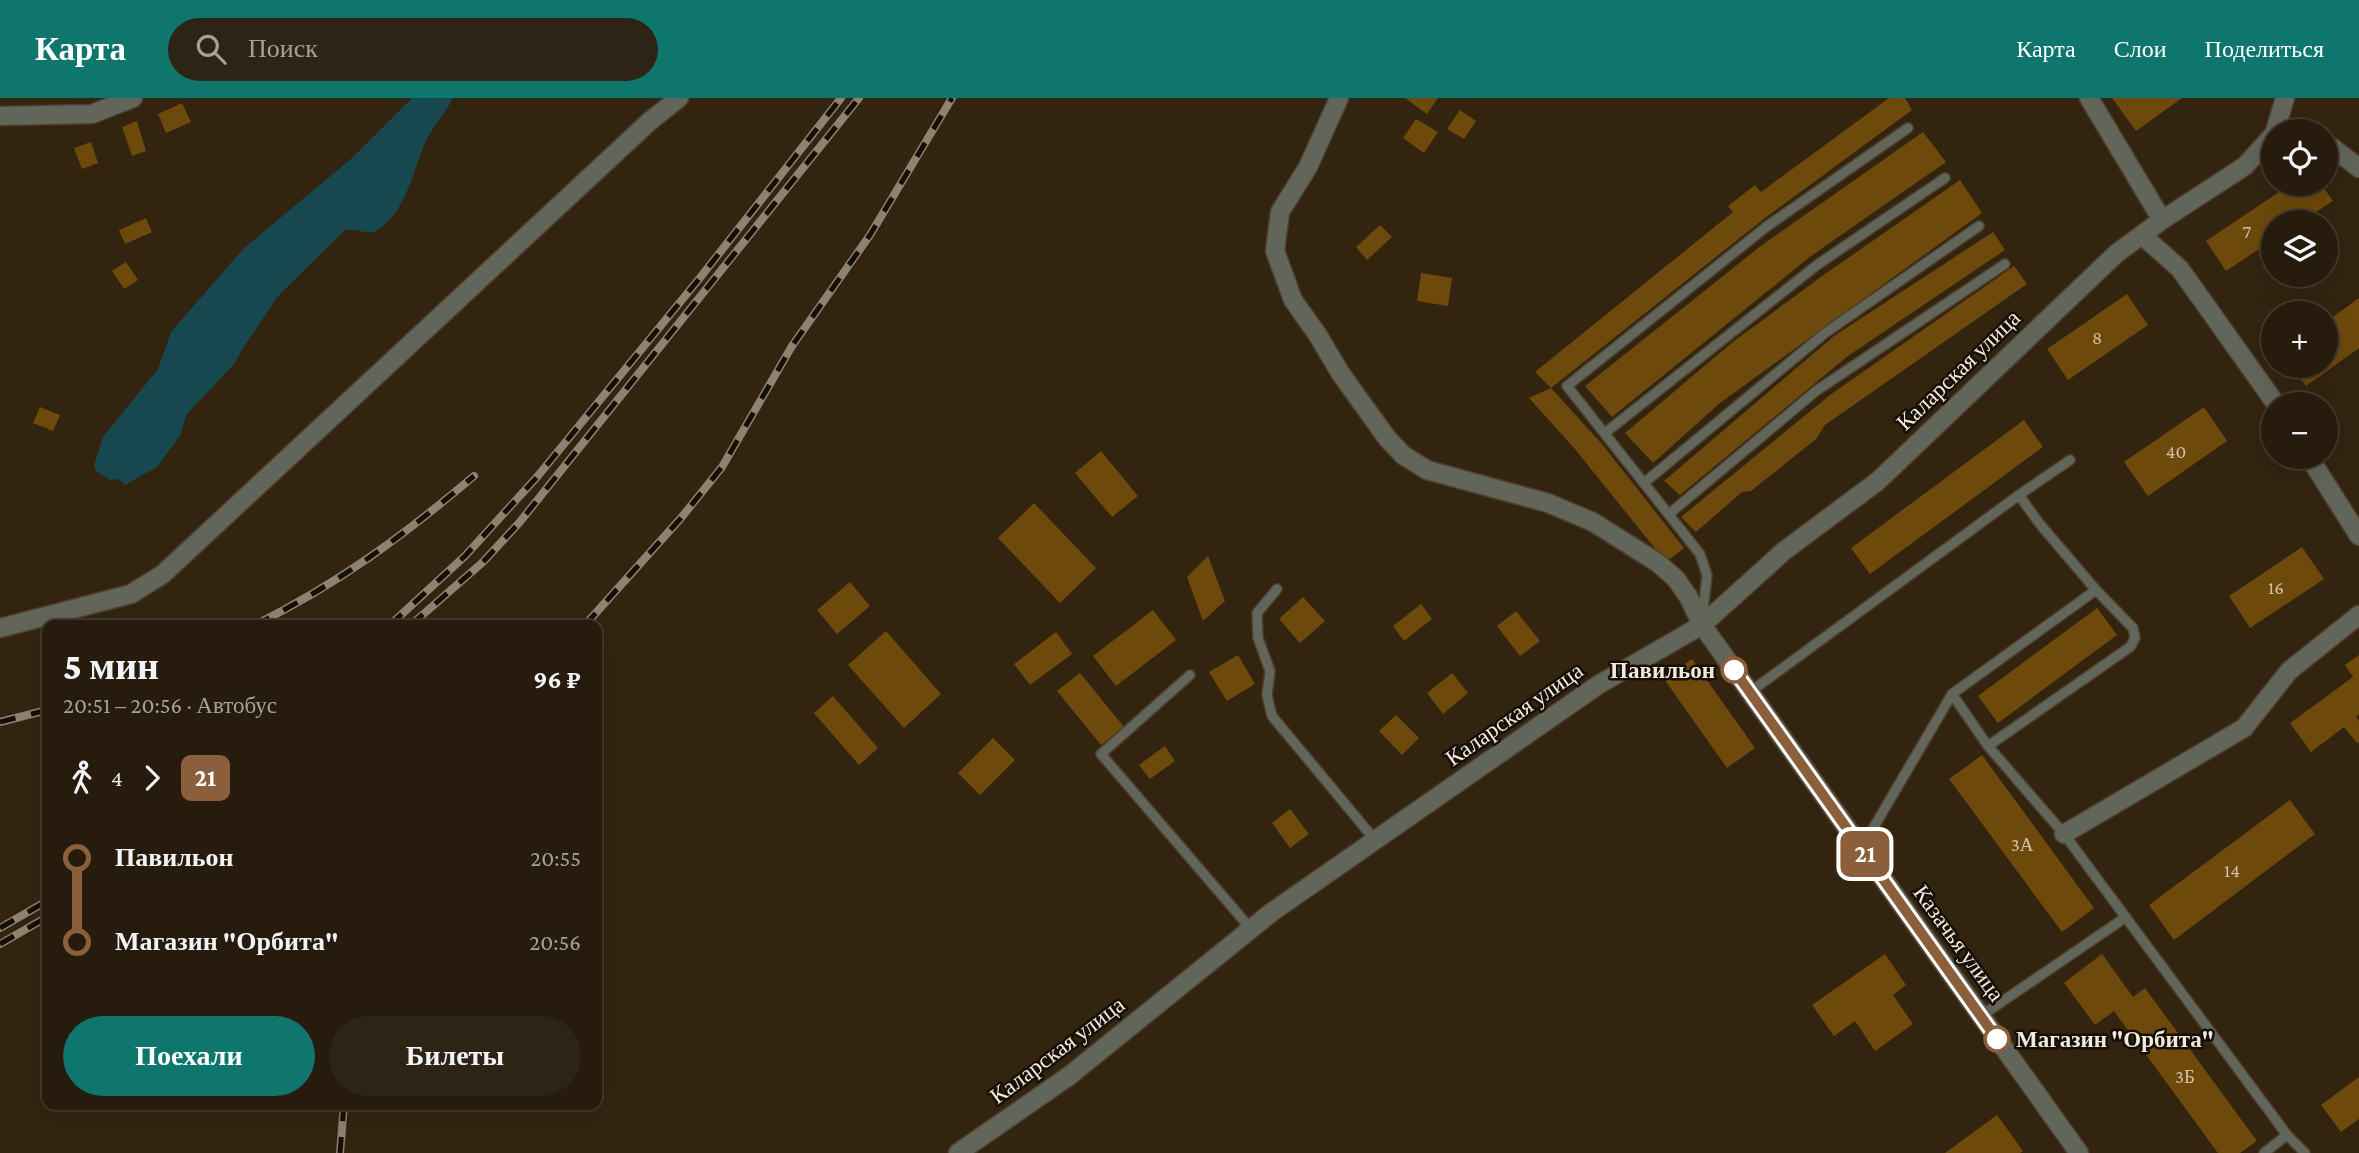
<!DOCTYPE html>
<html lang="ru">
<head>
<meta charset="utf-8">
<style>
  body { margin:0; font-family:"Crimson Pro",serif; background:#2e2415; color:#f1f3f6; height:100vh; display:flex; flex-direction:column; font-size:26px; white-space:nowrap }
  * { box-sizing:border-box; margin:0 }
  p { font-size:23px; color:#a4a19d }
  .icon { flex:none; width:38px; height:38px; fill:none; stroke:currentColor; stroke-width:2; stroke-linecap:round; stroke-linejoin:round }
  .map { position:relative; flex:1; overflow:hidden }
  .drawer { position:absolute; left:42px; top:522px; width:560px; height:490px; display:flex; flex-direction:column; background:#261b0c; border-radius:14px; box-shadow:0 7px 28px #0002,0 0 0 2px #42392d }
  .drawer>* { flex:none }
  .badge { padding:0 14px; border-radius:10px; font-size:24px; line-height:46px }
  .tools { position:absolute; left:2261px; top:21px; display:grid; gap:14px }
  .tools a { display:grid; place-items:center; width:77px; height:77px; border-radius:50%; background:#261b0c; box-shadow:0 7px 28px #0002,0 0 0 2px #42392d; font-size:35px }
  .map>.badge { position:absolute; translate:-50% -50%; box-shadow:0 0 0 4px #fff }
  .legs { display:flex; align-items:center; gap:10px; height:77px; padding:0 21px; font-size:23px }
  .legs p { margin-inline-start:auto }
  .headline { display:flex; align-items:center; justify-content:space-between; height:119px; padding:0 21px }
  h1 { font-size:38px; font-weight:800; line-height:52px }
  .cta { display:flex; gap:14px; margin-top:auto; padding:14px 21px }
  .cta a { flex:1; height:80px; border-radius:42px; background:#0f766e; color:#fff; font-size:28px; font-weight:800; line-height:80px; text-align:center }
  .cta a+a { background:#2e2415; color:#f1f3f6 }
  ul { padding:0 21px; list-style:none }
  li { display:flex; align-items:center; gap:24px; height:84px; font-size:26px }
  li i { display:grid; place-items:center; width:10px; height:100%; margin:0 9px; background:currentColor }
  li i::after { content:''; width:18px; height:18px; margin:-9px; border:5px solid; border-radius:50%; background:#261b0c }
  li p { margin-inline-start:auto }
  li:first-child i { background:linear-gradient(#0000 50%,currentColor 0) }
  li:last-child i { background:linear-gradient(currentColor 50%,#0000 0) }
  header { display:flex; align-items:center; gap:42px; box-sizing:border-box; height:98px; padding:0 35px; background:#0f766e; color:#fff }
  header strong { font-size:33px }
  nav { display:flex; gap:38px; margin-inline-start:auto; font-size:24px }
  .search { width:490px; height:63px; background:#2e2415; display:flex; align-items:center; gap:18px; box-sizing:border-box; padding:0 24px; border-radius:38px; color:#a4a19d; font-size:26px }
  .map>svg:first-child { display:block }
  .water { fill:#18484f }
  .building { fill:#6d490b }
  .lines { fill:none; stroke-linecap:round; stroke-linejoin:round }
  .service-casing { stroke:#4e402d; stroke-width:12 }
  .minor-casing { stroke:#4e402d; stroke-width:21 }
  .tertiary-casing { stroke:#4e402d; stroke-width:21 }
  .service { stroke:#62655a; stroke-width:9 }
  .minor { stroke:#62655a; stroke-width:18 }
  .tertiary { stroke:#62655a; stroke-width:18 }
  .rail-casing { stroke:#8e8271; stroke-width:8 }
  .rail { stroke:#150f07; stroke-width:5; stroke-dasharray:16; stroke-linecap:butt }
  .line-1-casing { stroke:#fff; stroke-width:16 }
  .line-1 { stroke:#8b5e3c; stroke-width:10 }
  .stop-1-dot { fill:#fff; stroke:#8b5e3c; stroke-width:3.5 }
  .labels { text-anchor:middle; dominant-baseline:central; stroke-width:5; stroke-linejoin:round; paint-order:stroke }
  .number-label { font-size:19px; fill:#d2c1a8 }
  .street-label { font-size:23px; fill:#f3e9dd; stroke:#150f07 }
  .stop-label { font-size:23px; font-weight:bold; fill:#f3e9dd; stroke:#150f07; text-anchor:end }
</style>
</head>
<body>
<header>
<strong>Карта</strong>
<div class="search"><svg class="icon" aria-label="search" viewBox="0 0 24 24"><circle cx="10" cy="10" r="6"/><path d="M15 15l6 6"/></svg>Поиск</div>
<nav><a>Карта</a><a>Слои</a><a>Поделиться</a></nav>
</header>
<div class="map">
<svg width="2359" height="1055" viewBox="0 0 2359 1055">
  <rect width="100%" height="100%" fill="#332410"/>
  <path class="water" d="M412,0H453C445,16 431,31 424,47C414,73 403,119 376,133C369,137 355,130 345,132L278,198L241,253L235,265L186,317L181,336L157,369L125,387L119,381L110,382L96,373L94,367L103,339L158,271L171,234L243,151L351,61Z"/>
  <path class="building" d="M1405,0H1438L1427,16Z
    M1889,0H1905L1912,12L1765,120L1551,290L1535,274L1733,114L1728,108L1755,87L1761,94Z
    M2112,0H2182L2136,33Z
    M182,5L191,24L166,35L158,16Z
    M1460,12L1476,23L1464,41L1447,31Z
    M1416,21L1438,34L1424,55L1403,40Z
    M137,23L146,53L132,58L122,29Z
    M1923,34L1946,64L1811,158L1612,319L1585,288L1762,147Z
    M91,44L98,65L82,71L74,50Z
    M1960,82L1982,115L1720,305L1653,365L1625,335L1734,243L1825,176Z
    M2291,86H2321L2333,103L2300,124H2273V142L2226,173L2206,143Z
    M146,120L152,134L125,146L119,132Z
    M1380,127L1392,139L1367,162L1356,149Z
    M1993,134L2005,152L1848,258L1680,397L1664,383L1834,238Z
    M126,164L138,182L124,191L112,173Z
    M2014,168L2027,186L1825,327L1816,341L1751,393L1742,394L1696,434L1681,419L1830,297Z
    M1421,175L1452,180L1448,208L1417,203Z
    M2127,196L2148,227L2068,282L2047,251Z
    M2359,200V250L2306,288L2291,268H2326V224Z
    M1551,290L1602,346L1684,450L1666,464L1574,350L1529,300Z
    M40,309L60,317L53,333L33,325Z
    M2204,309L2227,343L2148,398L2124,364Z
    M2024,322L2043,349L1870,476L1851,450Z
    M1101,353L1138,398L1112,419L1075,375Z
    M1034,405L1096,470L1060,505L998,440Z
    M2302,449L2324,481L2250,530L2229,498Z
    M1208,458L1225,503L1203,523L1187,479Z
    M850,484L870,508L837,536L817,512Z
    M1303,499L1325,523L1300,545L1279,521Z
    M1421,506L1432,521L1404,543L1393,528Z
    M2097,510L2117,537L1998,625L1978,598Z
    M1153,512L1176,542L1116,588L1093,558Z
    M1516,513L1540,543L1520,558L1497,528Z
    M886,533L941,596L904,630L848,567Z
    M1056,534L1072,556L1030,587L1014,566Z
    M1238,557L1255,586L1227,603L1209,574Z
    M2359,557V616L2356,619L2359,623V644L2357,645L2344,629L2311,654L2290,625L2353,579L2345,567Z
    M1692,561L1755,650L1727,670L1664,581Z
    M1080,575L1124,629L1101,647L1057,593Z
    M1452,575L1468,595L1443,616L1427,595Z
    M833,598L878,650L859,667L814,615Z
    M1396,617L1419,640L1402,657L1379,633Z
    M993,640L1015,662L980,697L958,675Z
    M1165,648L1175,663L1150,681L1139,667Z
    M1982,657L2094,810L2062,834L1949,681Z
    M2290,702L2315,736L2174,842L2149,807Z
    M1290,711L1309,736L1290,750L1272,725Z
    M1885,856L1906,887L1893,897L1913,926L1875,953L1855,923L1834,938L1812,907Z
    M2102,856L2133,899L2145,890L2257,1043L2240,1055H2218L2114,913L2095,927L2064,885Z
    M2359,979V1021L2341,1034L2321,1007Z
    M1997,1017L2023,1053L2020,1055H1945Z"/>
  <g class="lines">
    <defs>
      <path id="service" d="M1605,335L1817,167L1945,80
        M1644,385L1825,235L1979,128
        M1669,416L1816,293L2005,166
        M1277,491L1257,515L1258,540L1270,573L1267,597L1272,618L1375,742
        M1702,522L1707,477L1700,456L1567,288L1766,129L1908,30
        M1190,577L1101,656L1251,831
        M1750,594L2019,397L2070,362
        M1952,596L1988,648L2130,549L2135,540L2133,530L2096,492L2039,425L2019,397
        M1988,648L2064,736L2287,1037L2305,1055
        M1861,751L1952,596L2096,492
        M1981,918L2126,819
        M2264,1055L2287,1037"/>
      <path id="minor" d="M1339,0L1308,69L1280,114L1275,153L1293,202L1317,236L1341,276L1387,340L1403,357L1427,372L1548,405L1593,424L1658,465L1676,481L1688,498L1702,527
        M2089,0L2162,122
        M0,18L92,16L133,0
        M2275,33L2285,0
        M2326,47L2333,50L2359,70
        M2142,137L2180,171L2276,306
        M2309,359L2359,438
        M0,530L131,496L163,476L650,23L679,0
        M2064,736L2244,630L2289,573L2359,517
        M958,1055L1069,978L1272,814L1598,587L1702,527L1784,453L1878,383L2117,155L2162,122L2245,68L2273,37"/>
      <path id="tertiary" d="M1702,527L2079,1055"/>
    </defs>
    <use href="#service" class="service-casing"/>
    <use href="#minor" class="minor-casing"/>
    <use href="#tertiary" class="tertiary-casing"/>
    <use href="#service" class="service"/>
    <use href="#minor" class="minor"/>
    <use href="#tertiary" class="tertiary"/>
    <defs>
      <path id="rail" d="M255,527C339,485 402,439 474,378
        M390,527L465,458L537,379L699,181L841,0
        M411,527L483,464L519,425L859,0
        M585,527L681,420L722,369L792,248L870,137L952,0
        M0,624L47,612
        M0,830L47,803
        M0,846L47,819
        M340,1055L344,1006"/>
    </defs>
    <use href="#rail" class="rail-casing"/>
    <use href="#rail" class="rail"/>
  </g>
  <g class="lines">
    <defs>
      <path id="line-1" d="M1734,572L1997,941"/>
    </defs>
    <use href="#line-1" class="line-1-casing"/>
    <use href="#line-1" class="line-1"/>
  </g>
  <g class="stop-1-dot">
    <circle cx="1734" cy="572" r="12"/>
    <circle cx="1997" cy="941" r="12"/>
  </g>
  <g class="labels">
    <g class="number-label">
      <text x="2247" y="133">7</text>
      <text x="2097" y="239">8</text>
      <text x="2176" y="353">40</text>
      <text x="2276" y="489">16</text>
      <text x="2022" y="746">3А</text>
      <text x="2232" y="772">14</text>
      <text x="2185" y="978">3Б</text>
    </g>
    <g class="street-label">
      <text transform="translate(1958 272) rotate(-44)">Каларская улица</text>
      <text transform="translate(1514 616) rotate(-35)">Каларская улица</text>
      <text transform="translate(1959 845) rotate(54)">Казачья улица</text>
      <text transform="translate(1057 952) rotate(-37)">Каларская улица</text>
    </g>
    <g class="stop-label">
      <text x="1715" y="572">Павильон</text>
      <text x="2016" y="941" text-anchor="start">Магазин "Орбита"</text>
    </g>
  </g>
</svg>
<div class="tools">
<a><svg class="icon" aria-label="locate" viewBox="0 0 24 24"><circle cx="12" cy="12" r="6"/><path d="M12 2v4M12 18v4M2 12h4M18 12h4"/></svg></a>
<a><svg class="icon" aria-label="layers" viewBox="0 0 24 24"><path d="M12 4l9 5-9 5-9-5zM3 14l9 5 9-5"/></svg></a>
<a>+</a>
<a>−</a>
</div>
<b class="badge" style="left:1865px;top:756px;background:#8b5e3c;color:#fff">21</b>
<section class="drawer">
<div class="headline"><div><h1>5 мин</h1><p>20:51 – 20:56 · Автобус</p></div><b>96 ₽</b></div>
<div class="legs"><svg class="icon" aria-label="walk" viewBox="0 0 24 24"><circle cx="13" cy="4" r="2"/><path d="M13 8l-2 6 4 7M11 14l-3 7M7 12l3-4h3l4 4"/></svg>4<svg class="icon" aria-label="forward" viewBox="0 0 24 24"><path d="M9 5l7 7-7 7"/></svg><b class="badge" style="background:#8b5e3c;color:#fff">21</b></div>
<ul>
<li><i style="color:#8b5e3c"></i><b>Павильон</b><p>20:55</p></li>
<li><i style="color:#8b5e3c"></i><b>Магазин &quot;Орбита&quot;</b><p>20:56</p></li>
</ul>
<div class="cta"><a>Поехали</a><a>Билеты</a></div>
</section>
</div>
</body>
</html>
